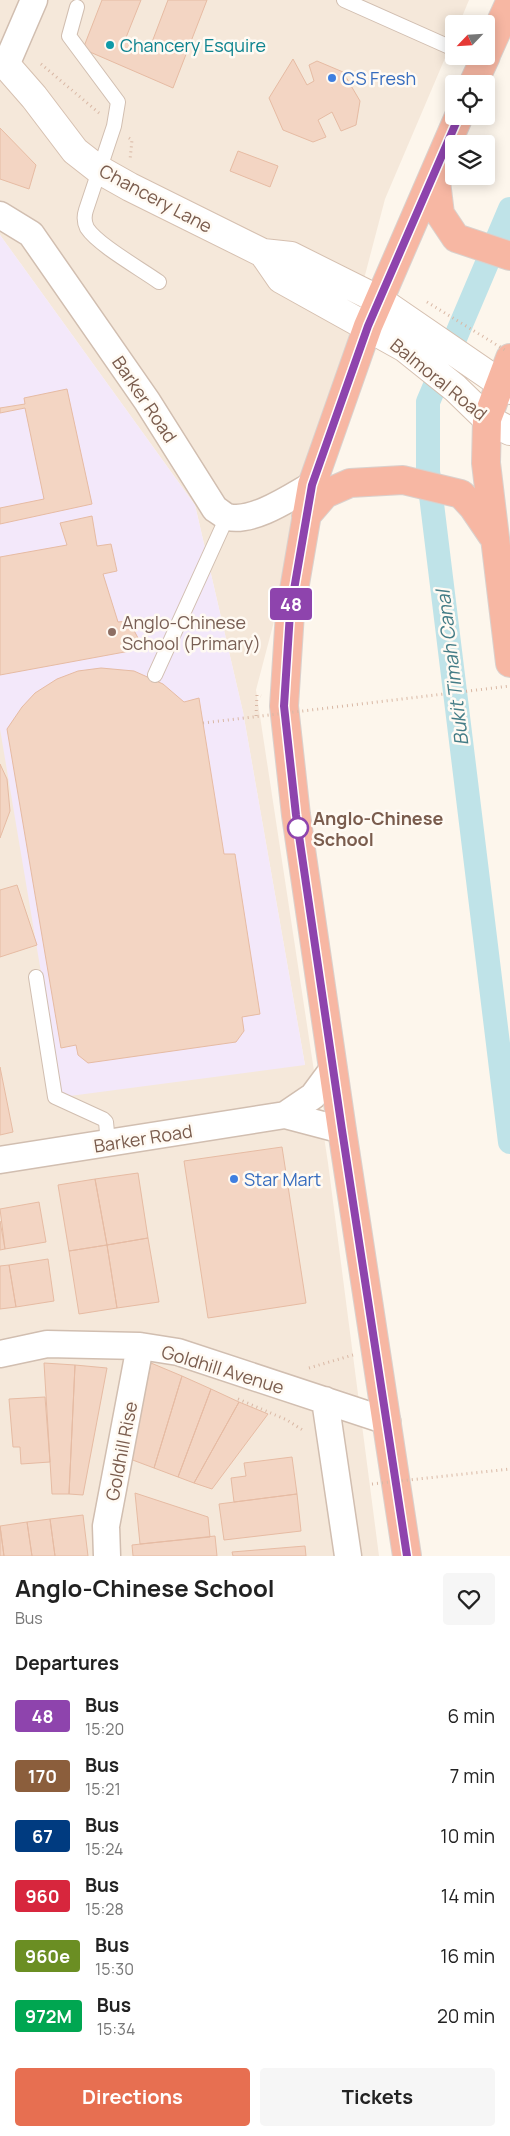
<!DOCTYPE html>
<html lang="en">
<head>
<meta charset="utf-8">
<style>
  body { margin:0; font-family:Manrope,sans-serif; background:#f6f6f6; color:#222; height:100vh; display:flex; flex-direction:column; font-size:19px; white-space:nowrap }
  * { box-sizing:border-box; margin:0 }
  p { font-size:16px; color:#767676 }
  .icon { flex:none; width:28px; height:28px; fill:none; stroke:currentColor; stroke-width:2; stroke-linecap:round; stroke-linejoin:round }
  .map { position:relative; height:1556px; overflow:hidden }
  .side { display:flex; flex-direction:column; background:#fff; flex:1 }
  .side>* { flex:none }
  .badge { padding:0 10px; border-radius:4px; font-size:18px; line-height:32px }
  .needle { width:32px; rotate:245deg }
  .fabs { position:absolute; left:445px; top:15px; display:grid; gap:10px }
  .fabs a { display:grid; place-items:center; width:50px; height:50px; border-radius:5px; background:#fff; box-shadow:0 2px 12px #0003; font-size:25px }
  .map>.badge { position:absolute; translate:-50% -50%; box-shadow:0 0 0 2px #fff }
  h2 { padding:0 15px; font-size:19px; line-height:45px }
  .round { display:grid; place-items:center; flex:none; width:52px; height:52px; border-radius:5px; background:#f6f6f6 }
  .head { display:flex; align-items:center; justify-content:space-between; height:85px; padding:0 15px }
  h1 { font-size:24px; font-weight:700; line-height:38px }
  .primary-button { display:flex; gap:10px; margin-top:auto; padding:10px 15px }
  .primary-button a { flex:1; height:58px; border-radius:5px; background:#e76f51; color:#fff; font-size:20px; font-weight:700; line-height:58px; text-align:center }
  .primary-button a+a { background:#f6f6f6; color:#222 }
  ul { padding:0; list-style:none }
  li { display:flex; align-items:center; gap:15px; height:60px; padding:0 15px }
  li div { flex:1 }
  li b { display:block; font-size:19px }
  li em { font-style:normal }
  li .badge { min-width:55px; font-weight:700; text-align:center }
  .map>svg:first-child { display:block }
  .residential { fill:#f5e8da }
  .education { fill:#f3e8fa }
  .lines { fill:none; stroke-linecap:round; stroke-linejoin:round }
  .canal { stroke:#bfe3e8; stroke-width:24 }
  .building { fill:#f3d5c3; stroke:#e6bba3 }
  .lane-casing { stroke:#d1beb0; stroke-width:16 }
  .street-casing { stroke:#d1beb0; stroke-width:29 }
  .secondary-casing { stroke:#d6c0b0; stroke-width:30 }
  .highway-casing { stroke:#dad1cd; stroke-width:30 }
  .path { stroke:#d9b8a5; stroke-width:3; stroke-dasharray:1 4; stroke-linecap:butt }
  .lane { stroke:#fff; stroke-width:14 }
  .street { stroke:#fff; stroke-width:26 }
  .secondary { stroke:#fff; stroke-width:28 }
  .highway { stroke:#f7b7a3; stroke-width:28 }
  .path-bridge { stroke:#d9b8a5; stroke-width:3; stroke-dasharray:1 4; stroke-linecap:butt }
  .line-casing { stroke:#fff; stroke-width:11 }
  .line { stroke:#8e44ad; stroke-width:8 }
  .culture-dot { fill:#0f9aa8; stroke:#fffaf3; stroke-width:2 }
  .shop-dot { fill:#3f7fe0; stroke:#fffaf3; stroke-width:2 }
  .education-dot { fill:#8d6e63; stroke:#fffaf3; stroke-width:2 }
  .stop-dot { fill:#fff; stroke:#8e44ad; stroke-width:2.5 }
  .labels { text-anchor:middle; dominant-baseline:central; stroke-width:5; stroke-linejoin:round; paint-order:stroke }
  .culture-label { font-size:18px; fill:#0d838f; stroke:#fffaf3; text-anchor:start }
  .shop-label { font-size:18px; fill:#366cbe; stroke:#fffaf3; text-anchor:start }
  .street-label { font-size:18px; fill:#7a5c4d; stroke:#fffaf3 }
  .education-label { font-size:18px; fill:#785e54; stroke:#fffaf3; text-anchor:start }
  .stop-label { font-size:18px; font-weight:bold; fill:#7a5c4d; stroke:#fffaf3; text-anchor:start }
  .water-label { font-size:19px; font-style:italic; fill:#437c86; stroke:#fffaf3 }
</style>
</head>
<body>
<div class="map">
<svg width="510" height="1556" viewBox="0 0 510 1556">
  <rect width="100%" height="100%" fill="#fdf6ec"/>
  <path class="residential" d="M0,0H469L459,24H454V37L385,199L256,690L328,1163L379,1556H0V729L305,1065L243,712L195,505L0,235Z"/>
  <path class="education" d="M0,235L195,505L243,712L305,1065L62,1097L0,729Z"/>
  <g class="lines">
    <path class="canal" d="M510,209L428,402V471L510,1142"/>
  </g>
  <path class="building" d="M102,0H141L125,40L149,50L168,0H207L173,88L83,49Z
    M293,59L307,85L314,81L309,65L317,61L343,72L360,101L356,125L341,131L332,112L318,120L326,137L313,142L283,130L269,98Z
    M0,128L36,165L29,189L0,179Z
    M238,151L278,166L270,187L230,171Z
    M67,389L92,504L0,524V508L44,499L25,408L0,413V408L25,404L24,398Z
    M92,516L97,546L111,544L117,571L103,574L118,622L129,621L138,638L130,651L0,675V557L67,545L60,523Z
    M101,668L134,671L163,684L184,702L199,698L224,854H235L260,1014L242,1017L244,1031L236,1042L88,1063L78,1055L76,1045L61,1048L7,729L22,707L35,693L57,679L78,671Z
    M0,764L7,779L10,811L0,838Z
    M17,885L37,945L0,957V890Z
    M0,1067L13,1132L0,1135Z
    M282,1147L306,1303L208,1318L184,1161Z
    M138,1173L148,1238L107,1245L95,1179Z
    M95,1179L107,1245L69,1251L58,1185Z
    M39,1202L46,1242L5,1249L0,1209Z
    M0,1221L5,1249L0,1250Z
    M148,1238L159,1302L117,1308L107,1245Z
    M107,1245L117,1308L79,1314L69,1251Z
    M48,1259L54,1301L16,1307L9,1265Z
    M9,1265L16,1307L0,1309V1266Z
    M44,1363L75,1365L69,1494H52Z
    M151,1363L182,1376L154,1468L130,1459Z
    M75,1365L107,1368L83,1495L69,1494Z
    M182,1376L211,1389L178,1477L154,1468Z
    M211,1389L239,1402L194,1483L178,1477Z
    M45,1397L50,1462L21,1464L20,1447H13L9,1399Z
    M239,1402L268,1414L212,1489L194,1483Z
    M292,1457L297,1494L234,1502L231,1478L246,1476L244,1463Z
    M135,1493L208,1517L210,1537L140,1544Z
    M297,1494L301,1531L224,1540L219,1504Z
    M83,1515L88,1556H55L50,1519Z
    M50,1519L55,1556H32L27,1522Z
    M27,1522L32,1556H4L0,1526Z
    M0,1526L4,1556H0Z
    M215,1536L217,1556H133L132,1545Z
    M305,1546L306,1556H233L232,1552Z"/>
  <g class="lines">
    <defs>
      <path id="lane" d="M344,0L454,49
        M77,7L69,36L118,102L114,126L86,210C84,216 84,222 87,228C98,245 141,269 159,282
        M155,675L227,517
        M36,977L55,1097L103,1119L106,1122L108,1143"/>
      <path id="street" d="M6,65L34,0
        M0,215L31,234L147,401L215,509C219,511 224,516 228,517C253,523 291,497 312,485
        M285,1115L313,1096L333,1069
        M0,1160L285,1115L342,1130
        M0,1354L47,1344L140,1346L178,1352L387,1421
        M325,1400L348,1556
        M107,1556L106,1526L140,1346"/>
      <path id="secondary" d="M0,62L6,65L34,97L75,151L98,169L130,187L263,253L291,256L379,300L510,390
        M263,253L281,279L405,348L455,388L487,419L510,431"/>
      <path id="highway" d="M486,55L510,2
        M473,84L486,56
        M435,173L440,214L456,238L510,256
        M510,358L487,419L486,463L510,663
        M306,516L325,494L350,483L403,480L461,494L473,507L492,535
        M407,1556L342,1130L296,815L284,706L290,613L312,485L368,326L459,116"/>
    </defs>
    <use href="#lane" class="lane-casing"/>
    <use href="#street" class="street-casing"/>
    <use href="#secondary" class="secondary-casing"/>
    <use href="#highway" class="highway-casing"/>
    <path class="path" d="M41,64L99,113
      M129,138L132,140L130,160
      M256,716L257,695L261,696
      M309,1368L353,1355
      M238,1399L287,1420L304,1431"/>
    <use href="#lane" class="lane"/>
    <use href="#street" class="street"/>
    <use href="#secondary" class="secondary"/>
    <use href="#highway" class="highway"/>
    <path class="path-bridge" d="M427,302L505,350
      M203,723L510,686
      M372,1484L510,1469"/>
  </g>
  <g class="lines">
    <defs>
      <path id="line" d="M407,1556L342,1130L296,815L284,706L290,613L312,485L368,326L459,116"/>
    </defs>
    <use href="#line" class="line-casing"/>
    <use href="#line" class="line"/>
  </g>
  <circle class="culture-dot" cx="110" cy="45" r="5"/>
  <g class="shop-dot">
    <circle cx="332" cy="78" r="5"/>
    <circle cx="234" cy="1179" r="5"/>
  </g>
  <circle class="education-dot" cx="112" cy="632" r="5"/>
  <circle class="stop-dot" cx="298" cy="828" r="10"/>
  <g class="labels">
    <g class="culture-label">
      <text x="120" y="45">Chancery Esquire</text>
    </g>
    <g class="shop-label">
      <text x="342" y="78">CS Fresh</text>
      <text x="244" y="1179">Star Mart</text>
    </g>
    <g class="street-label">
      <text transform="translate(156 198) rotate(28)">Chancery Lane</text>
      <text transform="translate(439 379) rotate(39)">Balmoral Road</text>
      <text transform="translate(145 399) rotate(56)">Barker Road</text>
      <text transform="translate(143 1138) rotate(-9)">Barker Road</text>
      <text transform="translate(223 1369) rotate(17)">Goldhill Avenue</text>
      <text transform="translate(121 1451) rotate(-79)">Goldhill Rise</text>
    </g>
    <g class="education-label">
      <text x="122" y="622">Anglo-Chinese<tspan x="122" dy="21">School (Primary)</tspan></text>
    </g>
    <g class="stop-label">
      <text x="313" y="818">Anglo-Chinese<tspan x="313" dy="21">School</tspan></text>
    </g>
    <g class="water-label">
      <text transform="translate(452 668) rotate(-97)">Bukit Timah Canal</text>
    </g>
  </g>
</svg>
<div class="fabs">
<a><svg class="needle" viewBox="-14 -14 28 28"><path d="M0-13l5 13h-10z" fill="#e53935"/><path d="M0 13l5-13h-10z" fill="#767676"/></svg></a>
<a><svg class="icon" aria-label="locate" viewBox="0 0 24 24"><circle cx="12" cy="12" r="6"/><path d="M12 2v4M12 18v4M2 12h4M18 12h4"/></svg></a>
<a><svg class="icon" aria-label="layers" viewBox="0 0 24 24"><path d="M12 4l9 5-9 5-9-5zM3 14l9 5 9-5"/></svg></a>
</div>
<b class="badge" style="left:291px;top:604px;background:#8e44ad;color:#fff">48</b>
</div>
<section class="side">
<div class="head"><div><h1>Anglo-Chinese School</h1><p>Bus</p></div><a class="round"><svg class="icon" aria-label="heart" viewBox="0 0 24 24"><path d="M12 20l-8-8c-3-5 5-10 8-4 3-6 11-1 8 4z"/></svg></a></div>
<h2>Departures</h2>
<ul>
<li><span class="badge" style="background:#8e44ad;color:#fff">48</span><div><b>Bus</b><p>15:20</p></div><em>6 min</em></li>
<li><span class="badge" style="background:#8b5e3c;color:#fff">170</span><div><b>Bus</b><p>15:21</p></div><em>7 min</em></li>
<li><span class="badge" style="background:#003b80;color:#fff">67</span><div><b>Bus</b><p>15:24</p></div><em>10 min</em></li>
<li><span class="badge" style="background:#d7263d;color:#fff">960</span><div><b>Bus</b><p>15:28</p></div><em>14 min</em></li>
<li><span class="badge" style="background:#6b8e23;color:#fff">960e</span><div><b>Bus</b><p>15:30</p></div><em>16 min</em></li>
<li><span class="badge" style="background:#00a651;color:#fff">972M</span><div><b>Bus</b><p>15:34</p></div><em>20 min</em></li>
</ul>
<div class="primary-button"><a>Directions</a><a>Tickets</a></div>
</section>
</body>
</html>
